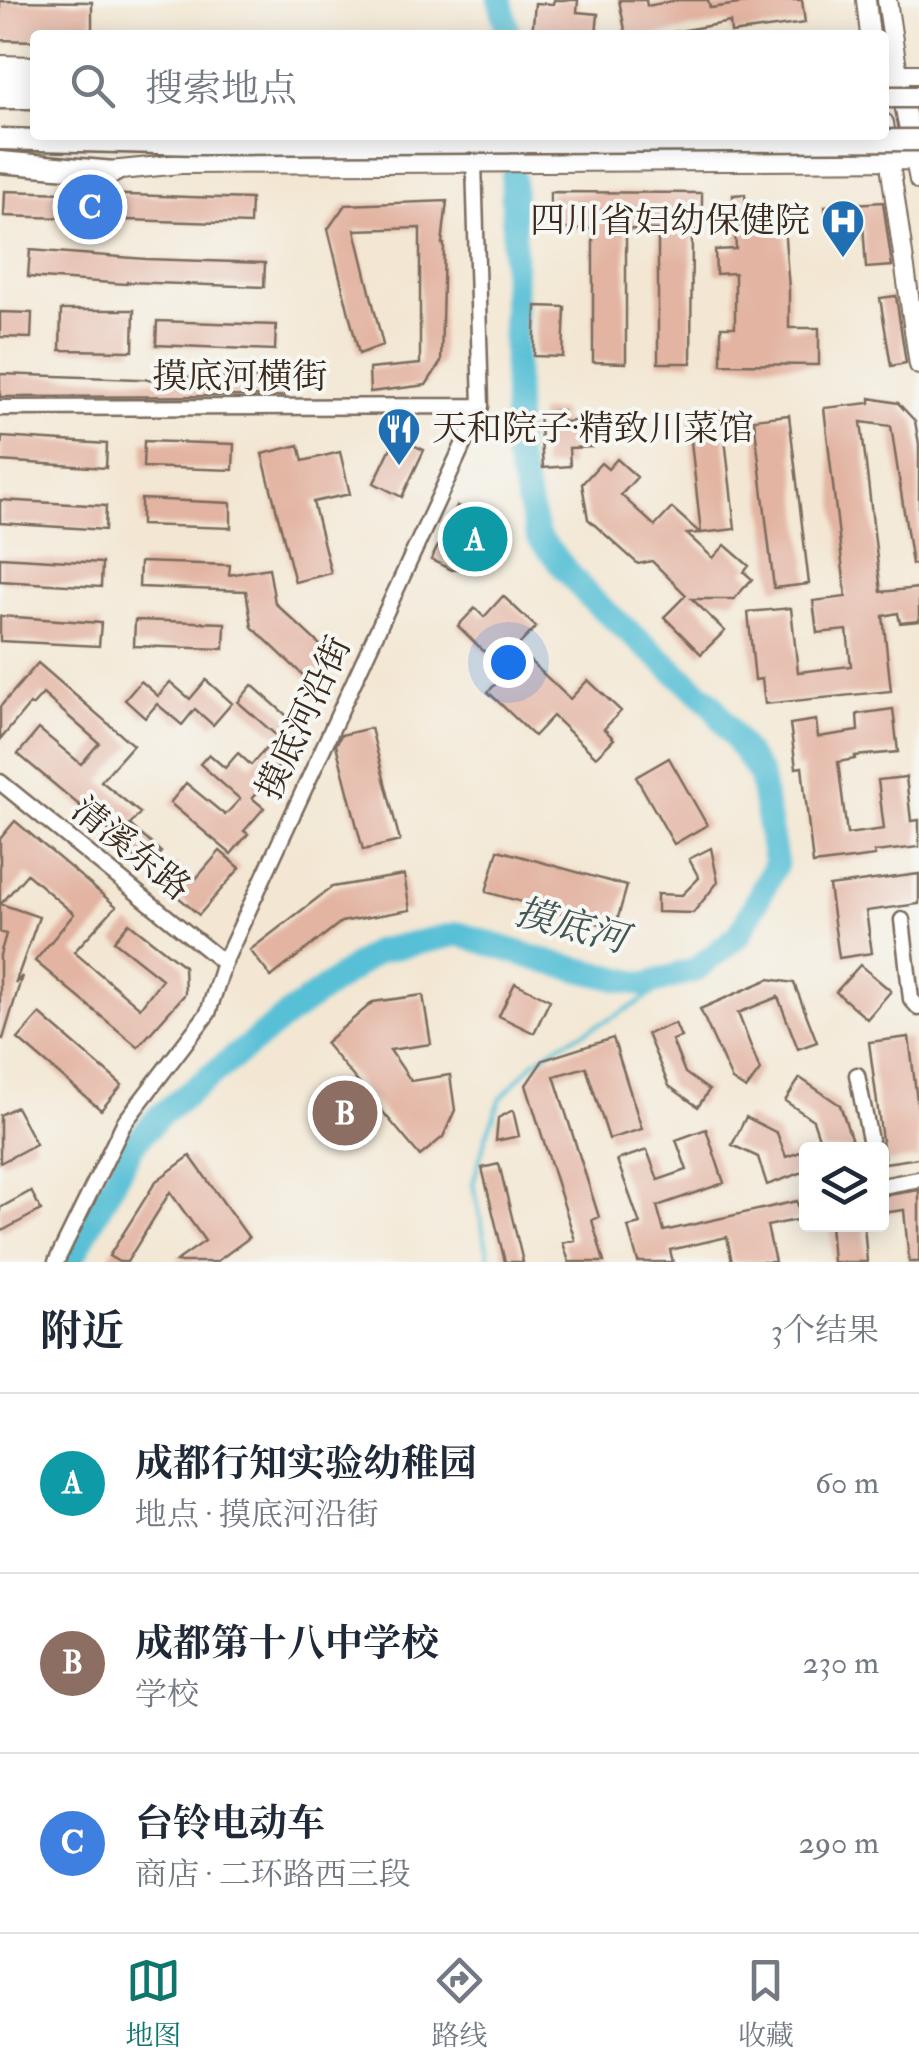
<!DOCTYPE html>
<html lang="zh">
<head>
<meta charset="utf-8">
<style>
  body { margin:0; font-family:"IM FELL Double Pica","Noto Serif SC",serif; background:#f2f2f3; color:#1f2937 }
  .controls { position:absolute; right:30px; bottom:30px; display:grid; overflow:hidden; border-radius:10px; box-shadow:0 5px 25px #0003 }
  .controls button { width:90px; height:90px; display:grid; place-items:center; padding:0; border:0; border-bottom:2px solid #e0e1e3; background:#fff; color:#1f2937; font:50px sans-serif }
  .you { position:absolute; left:508px; top:662px; width:35px; height:35px; margin:-25px; border:8px solid #fff; border-radius:50%; background:#1a73e8; box-shadow:0 0 0 15px #1a73e833 }
  .badge { display:grid; place-items:center; width:65px; height:65px; border-radius:50%; background:#0f766e; color:#fff; font-size:32px; font-weight:700 }
  .pin { position:absolute; translate:-50% -50%; border:5px solid #fff; box-shadow:0 2px 10px #0006 }
  .list { margin:0; padding:0; list-style:none }
  h2 { display:flex; justify-content:space-between; align-items:center; height:130px; margin:0; padding:0 40px; font-size:42px }
  h2 small { font-size:32px; font-weight:400; color:#747a83 }
  .list li { display:grid; grid-template-columns:65px 1fr auto; gap:30px; align-items:center; box-sizing:border-box; height:180px; padding:0 40px; border-top:2px solid #e0e1e3 }
  .list b { display:block; font-size:38px; white-space:nowrap }
  .list p { margin:0; font-size:32px; white-space:nowrap; color:#747a83 }
  .list em { font-size:32px; font-style:normal; color:#747a83 }
  .icon { flex:none; width:55px; height:55px; fill:none; stroke:currentColor; stroke-width:2; stroke-linecap:round; stroke-linejoin:round }
  .map { position:relative; flex:none; width:919px; height:1262px; overflow:hidden }
  .search { position:absolute; background:#fff; box-shadow:0 5px 25px #0003; left:30px; right:30px; top:30px; height:110px; display:flex; align-items:center; gap:25px; box-sizing:border-box; padding:0 35px; border-radius:10px; color:#747a83; font-size:38px }
  .sheet { height:670px; background:#fff }
  nav { display:flex; justify-content:space-around; align-items:center; box-sizing:border-box; height:140px; border-top:2px solid #e0e1e3; background:#fff; font-size:28px; color:#747a83 }
  nav a { display:grid; justify-items:center; gap:5px }
  nav .on { color:#0f766e }
  .map>svg:first-child { display:block }
</style>
</head>
<body>
<div class="map">
<svg width="919" height="1262" viewBox="0 0 919 1262">
  <rect width="100%" height="100%" fill="#f6f6f2"/>
  <filter id="ink" filterUnits="userSpaceOnUse"><feTurbulence type="fractalNoise" baseFrequency=".01" numOctaves="2"/><feDisplacementMap in="SourceGraphic" scale="20" xChannelSelector="R" yChannelSelector="G"/><feConvolveMatrix kernelMatrix="1 2 1 2 8 2 1 2 1" color-interpolation-filters="sRGB"/></filter>
  <filter id="wash" filterUnits="userSpaceOnUse"><feTurbulence type="fractalNoise" baseFrequency=".0048" numOctaves="4" result="noise"/><feDisplacementMap in="SourceGraphic" scale="40" xChannelSelector="R" yChannelSelector="G"/><feGaussianBlur stdDeviation="2.25" result="paint"/><feColorMatrix in="noise" values="0 0 0 0 0 0 0 0 0 0 0 0 0 0 0 0 0 1.4 0 .05"/><feComposite in="paint" operator="in"/></filter>
  <g filter="url(#wash)">
    <rect width="100%" height="100%" fill="#f3e7d3"/>
    <g fill="none" stroke-linecap="round" stroke-linejoin="round">
      <!-- stream -->
      <path stroke="#59c0d6" stroke-width="4" d="M490 1262 473 1184 486 1136 501 1098 535 1061 559 1045 617 1015 695 970"/>
      <!-- river -->
      <path stroke="#59c0d6" stroke-width="25" d="M500 0 509 35
        M70 1262 132 1146 158 1117 289 1014 377 951 459 934 548 962 645 985 695 970 739 935 776 864 760 775 711 703 590 598 538 537 516 456 513 178"/>
    </g>
    <g id="blocks">
      <!-- building -->
      <path fill="#e3b4a2" d="M554 0H578L577 12 598 14 596 35H532L535 3 553 4Z
        M619 0H646L647 6 678 0H708L710 8 767 0H802L805 23 731 33 730 22 657 35H626Z
        M0 1 92 2V35H35V41L0 40Z
        M5 191 251 199 250 224 4 216Z
        M550 192 702 193V230H692L691 363H658V230L626 229V363L593 362V229H550Z
        M745 194 746 214 783 213 789 289V328H819V365L721 364V327H735V273L716 274 715 250 736 249 733 195Z
        M447 201 442 244H444L441 362 426 385 370 392 369 369 420 364V228L355 230 383 345 359 354 328 229 345 205Z
        M883 202 892 266 866 268 863 224 826 226 825 206Z
        M30 250 146 259 265 263 264 287 127 282 126 284 28 277Z
        M896 296 906 363 891 366 880 298Z
        M536 306 565 307 563 357 534 356Z
        M61 310H134L133 351 60 350Z
        M0 312 32 313 31 338 0 337Z
        M157 321 276 325 275 350 156 345Z
        M0 374 165 380 166 376 285 380 284 396 0 397Z
        M870 398 898 403 915 421 919 444V564H912L891 426 861 422 881 592 919 588V621L900 623 898 613 883 616 891 691 765 704 762 679 755 680 748 612 791 608 798 672 851 666 847 630 817 633 813 601 846 597 824 408 870 403Z
        M562 410 563 422 591 420 592 447 569 448 570 466 543 468 539 412Z
        M722 411 735 529 701 533 688 414Z
        M789 415 809 584 774 588 754 419Z
        M2 437 107 444 106 468 0 461Z
        M396 437 424 450 402 497 374 483Z
        M144 441 234 444 233 470 143 467Z
        M299 445 303 461 340 452 350 494 313 502 331 573 295 582 262 454Z
        M617 459 637 477 621 495 655 526 672 508 700 533 687 534 713 558 725 545 749 566 744 572 752 579 734 599H692L725 631 701 654 664 617 686 595 652 561 638 564 588 519 582 484 601 463 608 469Z
        M141 499 231 503V528L141 525Z
        M0 500 106 506 105 530 0 523Z
        M457 506 480 517 485 545 473 566 452 570 431 560 438 546 457 555 468 533 448 523Z
        M0 557 102 563 101 587 0 581Z
        M140 562 230 565 229 575 269 568 275 603 333 657 309 681 252 627 246 591 139 587Z
        M503 596 536 627 516 648 570 699 588 680 621 711 604 729 614 739 596 757 553 716 534 736 488 692 506 673 458 626 475 608 484 617Z
        M0 616 101 623 99 646 0 641Z
        M135 620 225 623 224 649 134 646Z
        M38 663 133 745 101 781 140 813 130 825 161 852 146 869 129 854 133 850 18 754 39 729 81 764 99 743 43 694 32 706 30 704 0 740V707Z
        M206 680 232 703 213 725 195 709 182 725 157 704 145 718 125 700 141 681 158 696 170 682 190 699Z
        M252 685 294 722 285 732 298 743 252 798 264 808 244 831 248 834 231 854 170 803 186 783 225 815 240 799 200 764 209 754 225 768 238 753 251 765 277 736 238 702Z
        M893 709 898 752 855 756V759L838 762 847 834 884 829 878 780 906 777 911 821 919 820V847L874 852 875 856 813 864 802 767 796 768 790 724 816 720 818 737 858 731 857 714Z
        M371 728 400 841 363 850 336 745 341 735Z
        M669 758 707 825 674 844 636 777Z
        M15 821 116 906 74 952 140 1008 162 979 114 941 129 923 184 966 185 994 138 1047 35 961 74 914 27 874 1 904 39 917 15 984 22 976 3 1039 0 1038V955L6 934 0 932V839Z
        M711 848 718 882 693 913 657 912V894L682 895 699 878 689 859Z
        M498 850 627 886 615 928 486 892Z
        M220 851 240 868 199 915 161 882 175 864 194 881Z
        M919 874V904L866 911 872 953 839 958 829 886Z
        M404 875 410 910 341 922 271 977 250 950 332 887Z
        M860 965 891 991 867 1019 836 992Z
        M769 979 794 983 817 1042 798 1049 778 997 738 1013 760 1070 746 1089 732 1080 700 1009Z
        M515 983 550 1000 534 1033 499 1016Z
        M423 995 431 1044 390 1050 411 1081 450 1075 455 1110 443 1137 420 1156 325 1043 373 1002Z
        M40 1014 122 1085 101 1110 18 1039Z
        M675 1023 681 1037 672 1040 685 1073 709 1090 698 1107 669 1086 647 1034Z
        M909 1037 919 1116V1158L885 1163 869 1042Z
        M613 1038 642 1129 609 1139 586 1067 554 1076 599 1217 592 1220 604 1262H569L563 1243 575 1240 526 1085 543 1060Z
        M800 1078 840 1105 855 1150H823L813 1120 785 1101Z
        M16 1107 36 1144 0 1163V1115Z
        M513 1110 519 1136 496 1141 498 1118Z
        M746 1117 777 1133 786 1157 806 1150V1171L767 1185 758 1157 732 1145Z
        M706 1129 724 1183 657 1206 664 1231 797 1201 801 1219 767 1226 775 1262H732L727 1237 670 1250 673 1262H638L628 1227 640 1224 617 1160 647 1150 658 1180 687 1170 676 1140Z
        M190 1156 249 1238 216 1262H175L205 1241 170 1192 127 1262H119L109 1256 156 1181Z
        M499 1164 523 1262H505L482 1168Z
        M919 1190V1262H909L904 1210 882 1213V1196Z
        M31 1191 41 1210 0 1232V1208Z
        M830 1224H864L867 1262H833Z"/>
    </g>
  </g>
  <g filter="url(#ink)">
    <use href="#blocks" fill-opacity="0" stroke="#7b6c5d" stroke-width="2.5"/>
    <g fill="none" stroke-linecap="round" stroke-linejoin="round">
      <!-- minor casing -->
      <g stroke="#7b6c5d" stroke-width="19">
        <path id="minor" d="M0 408 481 406
          M0 782 224 963
          M902 920 911 999 919 1008
          M857 1075 872 1150
          M882 1186 919 1179
          M56 1262 124 1123 208 1013 224 963 481 406 474 161"/>
      </g>
      <!-- major casing -->
      <g stroke="#7b6c5d" stroke-width="22">
        <path id="major" d="M866 0 870 35
          M887 0 898 74 919 180
          M0 65 35 66
          M884 74H919
          M884 123 919 365
          M100 172 180 164 919 160"/>
      </g>
      <!-- highway casing -->
      <g stroke="#7b6c5d" stroke-width="25">
        <path id="highway" d="M0 82 35 80
          M0 98H35
          M0 162 114 172"/>
      </g>
      <!-- minor -->
      <use href="#minor" stroke="#fff" stroke-width="14"/>
      <!-- major -->
      <use href="#major" stroke="#fff" stroke-width="18"/>
      <!-- highway -->
      <use href="#highway" stroke="#fff" stroke-width="20"/>
      <!-- highway-bridge casing -->
      <g stroke="#7b6c5d" stroke-width="25" stroke-linecap="butt">
        <path id="highway-bridge" d="M884 97H919
          M0 139 200 144 919 140"/>
      </g>
      <!-- highway-bridge -->
      <use href="#highway-bridge" stroke="#fff" stroke-width="20"/>
    </g>
  </g>
  <!-- icons -->
  <defs>
    <g id="hospital-pin" transform="scale(2.25)"><path d="M0 17L-7.5 6A9.5 9.5 0 1 1 7.5 6Z" fill="#1f6fb2" stroke="#f6f6f2"/><path d="M-5-5h3v3.5h4V-5h3V5h-3V1.5h-4V5h-3Z" fill="#fff"/></g>
    <g id="restaurant-pin" transform="scale(2.25)"><path d="M0 17L-7.5 6A9.5 9.5 0 1 1 7.5 6Z" fill="#1f6fb2" stroke="#f6f6f2"/><path d="M-5-6h1v4h1v-4h1v4h1v-4h1v5L-1.5 .5V6h-2V.5L-5-1ZM5-6V6H3V1.5H1.5Q1.5-4 5-6Z" fill="#fff"/></g>
  </defs>
  <g fill-rule="evenodd">
    <use href="#hospital-pin" x="843" y="221"/>
    <use href="#restaurant-pin" x="399" y="429"/>
  </g>
  <g text-anchor="middle" dominant-baseline="central" stroke-width="8" stroke-linejoin="round" paint-order="stroke">
    <!-- poi labels -->
    <g font-size="35" fill="#3b2a1e" stroke="#f6f6f2" text-anchor="end">
      <text x="810" y="221">四川省妇幼保健院</text>
      <text x="432" y="429" text-anchor="start">天和院子·精致川菜馆</text>
    </g>
    <!-- street labels -->
    <g font-size="35" fill="#3b2a1e" stroke="#f6f6f2">
      <text x="240" y="377">摸底河横街</text>
      <text transform="translate(304 718) rotate(-65)">摸底河沿街</text>
      <text transform="translate(131 849) rotate(39)">清溪东路</text>
    </g>
    <!-- water labels -->
    <g font-size="38" font-style="italic" fill="#445755" stroke="#f6f6f2">
      <text transform="translate(571 926) rotate(15)">摸底河</text>
    </g>
  </g>
</svg>
<div class="controls">
<button><svg class="icon" aria-label="layers" viewBox="0 0 24 24"><path d="M12 4l9 5-9 5-9-5zM3 14l9 5 9-5"/></svg></button>
</div>
<div class="you"></div>
<div class="pin badge" style="left:475px;top:539px;background:#0f9aa8">A</div>
<div class="pin badge" style="left:345px;top:1113px;background:#8d6e63">B</div>
<div class="pin badge" style="left:90px;top:207px;background:#3f7fe0">C</div>
<div class="search"><svg class="icon" aria-label="search" viewBox="0 0 24 24"><circle cx="10" cy="10" r="6"/><path d="M15 15l6 6"/></svg>搜索地点</div>
</div>
<section class="sheet">
<h2>附近<small>3个结果</small></h2>
<ul class="list">
<li><span class="badge" style="background:#0f9aa8">A</span><div><b>成都行知实验幼稚园</b><p>地点 · 摸底河沿街</p></div><em>60 m</em></li>
<li><span class="badge" style="background:#8d6e63">B</span><div><b>成都第十八中学校</b><p>学校</p></div><em>230 m</em></li>
<li><span class="badge" style="background:#3f7fe0">C</span><div><b>台铃电动车</b><p>商店 · 二环路西三段</p></div><em>290 m</em></li>
</ul>
</section>
<nav>
<a class="on"><svg class="icon" aria-label="map" viewBox="0 0 24 24"><path d="M3 6l6-2 6 2 6-2v14l-6 2-6-2-6 2zM9 4v14M15 6v14"/></svg>地图</a>
<a><svg class="icon" aria-label="directions" viewBox="0 0 24 24"><path d="M12 3l9 9-9 9-9-9zM9 14v-3h6M13 9l2 2-2 2"/></svg>路线</a>
<a><svg class="icon" aria-label="saved" viewBox="0 0 24 24"><path d="M7 4h10v16l-5-4-5 4z"/></svg>收藏</a>
</nav>
</body>
</html>
